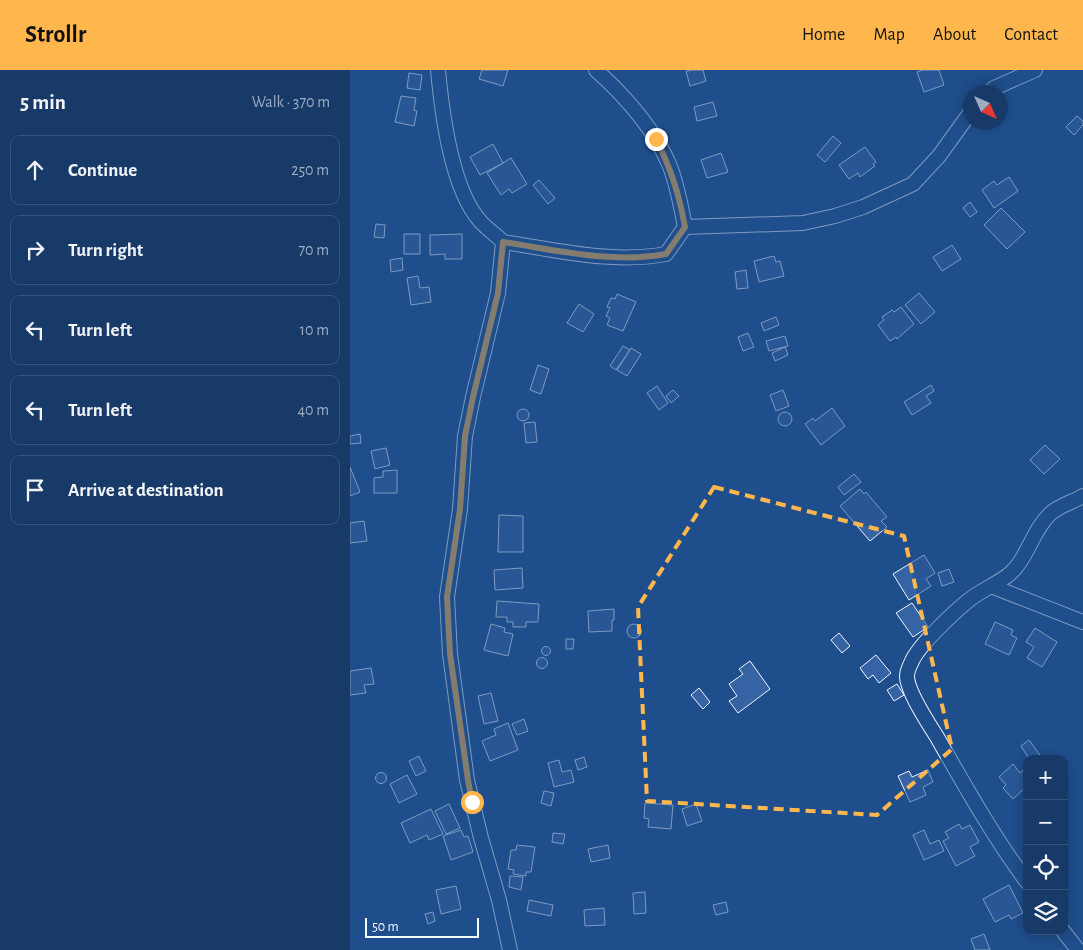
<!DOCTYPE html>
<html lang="en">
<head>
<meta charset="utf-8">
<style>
  body { margin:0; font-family:"Alegreya Sans",sans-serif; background:#20416f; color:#f1f3f6 }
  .controls { position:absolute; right:15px; bottom:15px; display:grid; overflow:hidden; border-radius:10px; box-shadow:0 2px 12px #0003 }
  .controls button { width:45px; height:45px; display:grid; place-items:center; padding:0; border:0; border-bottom:1px solid #36547d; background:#173a69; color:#f1f3f6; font:25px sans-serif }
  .compass { position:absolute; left:613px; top:15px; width:45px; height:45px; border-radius:50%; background:#173a69; box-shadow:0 2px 12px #0003; rotate:135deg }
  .scale { position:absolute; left:15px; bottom:12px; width:114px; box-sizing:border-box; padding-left:5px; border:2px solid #f2f6ff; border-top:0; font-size:14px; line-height:18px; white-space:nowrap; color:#f2f6ff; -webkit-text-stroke:4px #1f4e8c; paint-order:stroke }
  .stop { position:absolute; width:15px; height:15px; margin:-11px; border:4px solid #ffb74d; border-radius:50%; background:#fff }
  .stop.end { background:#ffb74d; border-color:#fff; box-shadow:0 1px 5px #0008 }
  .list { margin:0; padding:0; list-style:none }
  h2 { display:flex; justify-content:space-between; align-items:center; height:65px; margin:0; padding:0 20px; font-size:21px }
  h2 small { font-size:16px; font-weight:400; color:#9eadc0 }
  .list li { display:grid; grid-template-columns:32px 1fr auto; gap:15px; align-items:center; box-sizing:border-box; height:70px; margin:0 10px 10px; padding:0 10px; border:1px solid #36547d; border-radius:10px }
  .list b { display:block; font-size:19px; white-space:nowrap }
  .list em { font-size:16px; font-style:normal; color:#9eadc0 }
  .icon { flex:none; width:28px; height:28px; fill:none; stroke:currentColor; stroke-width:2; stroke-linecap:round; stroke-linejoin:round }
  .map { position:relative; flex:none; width:733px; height:880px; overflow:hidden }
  header { display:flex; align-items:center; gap:30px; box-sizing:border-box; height:70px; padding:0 25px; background:#ffb74d; color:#111 }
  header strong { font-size:24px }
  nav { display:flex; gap:28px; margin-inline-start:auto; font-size:18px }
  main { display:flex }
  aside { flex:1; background:#173a69 }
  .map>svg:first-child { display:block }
</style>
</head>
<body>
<header>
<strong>Strollr</strong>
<nav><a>Home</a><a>Map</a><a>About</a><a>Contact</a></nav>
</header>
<main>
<aside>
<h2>5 min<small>Walk · 370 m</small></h2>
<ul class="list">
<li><svg class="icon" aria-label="ahead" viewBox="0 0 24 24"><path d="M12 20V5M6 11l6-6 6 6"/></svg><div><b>Continue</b></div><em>250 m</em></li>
<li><svg class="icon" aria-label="right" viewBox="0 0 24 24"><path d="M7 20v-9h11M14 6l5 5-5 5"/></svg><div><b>Turn right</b></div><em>70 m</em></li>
<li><svg class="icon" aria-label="left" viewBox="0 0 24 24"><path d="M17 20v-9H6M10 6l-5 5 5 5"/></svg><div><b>Turn left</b></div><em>10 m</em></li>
<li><svg class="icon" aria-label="left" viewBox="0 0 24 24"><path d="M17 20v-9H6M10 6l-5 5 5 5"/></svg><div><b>Turn left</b></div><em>40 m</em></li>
<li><svg class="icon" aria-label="arrive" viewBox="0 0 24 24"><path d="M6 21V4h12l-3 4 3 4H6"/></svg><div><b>Arrive at destination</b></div></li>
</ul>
</aside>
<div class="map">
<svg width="733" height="880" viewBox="0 0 733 880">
  <rect width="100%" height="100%" fill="#1f4e8c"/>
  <!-- building -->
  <path fill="#3563a3" stroke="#f2f6ff" d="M132 0H158L153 16 129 9Z
    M342 0H353L356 11 340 16 336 1Z
    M572 0H589L594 15 574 22 567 2Z
    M59 3 72 5 70 20 57 18Z
    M51 26 66 28 64 40 67 41 64 56 45 52Z
    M363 32 367 46 347 51 344 37Z
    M727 46 733 51V55L724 65 716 57Z
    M483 66 491 73 475 92 467 85Z
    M143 74 153 93 130 105 120 87Z
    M515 77 526 92 523 94 525 96 510 107 508 103 499 109 489 95Z
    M371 83 378 102 357 108 351 90Z
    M161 88 177 114 162 123 159 119 151 125 137 103Z
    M659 107 668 121 644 138 632 120 644 111 647 115Z
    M189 110 205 128 198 134 183 115Z
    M620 132 627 142 620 147 613 138Z
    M651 138 675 162 657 179 634 155Z
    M26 154 35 155 34 168 24 167Z
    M54 164H70V184H54Z
    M112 164V189H95V184L80 185V165Z
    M602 175 611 189 592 201 583 187Z
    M424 186 426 192 430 191 434 206 409 212 404 191Z
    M52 188 53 200 41 202 40 190Z
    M396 200 398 218 387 219 385 202Z
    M68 206 70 218 79 217 81 232 61 235 57 208Z
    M569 223 585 242 571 254 555 235Z
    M267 224 286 232 273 261 257 255 260 248 256 246 260 238 257 237 261 228 265 229Z
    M229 234 244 244 233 262 217 253Z
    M551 237 564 254 547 269 546 267 540 271 528 255 534 250 532 247 542 240 544 242Z
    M426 247 429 255 414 261 411 253Z
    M398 263 404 277 393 281 388 267Z
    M435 266 438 276 419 281 416 271Z
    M273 276 280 280 266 300 260 296Z
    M435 277 438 285 425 291 422 283Z
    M281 278 291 284 277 306 267 300Z
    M188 295 199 299 191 324 180 320Z
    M581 315 584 321 576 326 581 333 562 345 554 332Z
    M307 316 318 333 309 340 297 323Z
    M323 320 329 326 321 333 316 326Z
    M433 320 439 336 426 341 420 325Z
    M482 338 495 356 471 375 455 354 463 348 465 351Z
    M167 345a6 6 0 1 1 12 0a6 6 0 1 1-12 0Z
    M428 349a7 7 0 1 1 14 0a7 7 0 1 1-14 0Z
    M185 352 187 372 176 373 174 353Z
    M10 364 11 373 0 374V366Z
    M695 375 710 389 694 404 680 390Z
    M36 378 40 395 25 399 21 381Z
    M0 397 10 422 0 426Z
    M47 400V423H24V408L33 407V401Z
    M504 404 511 412 494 425 488 417Z
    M510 419 514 424 516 422 537 447 531 451 537 457 520 471 490 436Z
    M149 445 173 446V482H148Z
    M14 451 17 471 0 473V453Z
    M574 485 585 503 576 509 581 516 559 530 543 504Z
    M172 498 173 518 145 520 144 500Z
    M599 499 604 512 592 516 588 503Z
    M147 531 189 534 188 552H176V557H163V552H157V547H146Z
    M562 533 578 557 563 567 546 543Z
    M264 539V550H262V561L239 562 238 541Z
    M645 552 663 560 661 565 667 568 659 585 635 574Z
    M277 561a7 7 0 1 1 14 0a7 7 0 1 1-14 0Z
    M141 554 155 558 154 562 163 564 158 586 134 580Z
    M685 558 707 572 692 597 677 588 684 577 676 572Z
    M489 563 500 576 492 583 481 570Z
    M216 569H224L223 579H216Z
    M191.5 581a4.5 4.5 0 1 1 9 0a4.5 4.5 0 1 1-9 0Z
    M526 585 541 603 529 613 523 605 518 609 510 598Z
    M186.5 593a5.5 5.5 0 1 1 11 0a5.5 5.5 0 1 1-11 0Z
    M400 591 420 619 388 643 379 631 387 626 379 614 393 604 389 599Z
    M21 598 24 614 14 615 16 623 0 625V601Z
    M547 614 554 625 544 631 537 620Z
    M349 618 360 632 353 639 341 625Z
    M141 623 148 651 134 654 128 626Z
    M174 649 178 661 167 665 162 654Z
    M158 653 168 680 140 691 132 671 146 665 144 659Z
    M679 670 692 688 691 689H679L671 676Z
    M69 686 76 701 66 706 59 691Z
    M234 687 237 697 228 700 225 690Z
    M209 690 212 702 221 700 224 712 204 717 198 693Z
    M663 694 670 703 673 700 677 705V716L663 729 653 718 656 715 649 707Z
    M578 700 583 712 573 717 576 725 560 732 548 706 559 701 562 707Z
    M25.5 708a5.5 5.5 0 1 1 11 0a5.5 5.5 0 1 1-11 0Z
    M57 705 67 724 49 733 40 714Z
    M194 721 204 723 201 736 191 733Z
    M295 733 323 735 321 759 298 757 299 749 294 748Z
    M99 734 110 758 96 764 85 741Z
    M346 734 352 751 337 756 332 739Z
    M81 739 93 764 79 770 77 765 60 773 51 753Z
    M609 754 612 759 620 755 629 772 620 777 625 786 606 796 593 771 599 768 595 762Z
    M111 760 114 767 118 766 123 782 101 790 93 766Z
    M574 760 580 774 589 770 594 781 574 790 563 765Z
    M203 763 215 764 213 774 202 772Z
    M167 775 185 777 181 802H176V806L163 804 164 800 158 799 161 780H166Z
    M258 775 260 788 241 792 238 779Z
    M160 806 173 807 171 820 159 817Z
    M659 815 673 843 661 849 659 845 645 852 633 829Z
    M106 816 111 839 91 844 86 820Z
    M295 822 296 843 284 844 283 823Z
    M179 830 203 835 201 846 177 841Z
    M376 832 378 842 366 845 363 835Z
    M254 838 255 855 235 856 234 840Z
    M83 842 85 851 78 854 75 844Z
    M634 864 640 880H625L621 869Z"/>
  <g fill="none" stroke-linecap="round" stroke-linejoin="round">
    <!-- minor casing -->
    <g stroke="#f2f6ff" stroke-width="16">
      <path id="minor" d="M88 0C92 43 101 118 130 151 137 159 146 165 153 172L148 223 123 327 115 366 110 439 97 527 100 584 117 710 131 768 149 830 160 880
        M640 22 644 18 685 0
        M335 157 453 153 485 146 513 137 563 114 589 86 620 43
        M153 172C206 180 262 194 316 184L335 157C331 136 327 113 319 94 303 57 275 26 246 0
        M641 516 733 552
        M677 812C643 766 615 716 587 667 578 653 557 621 557 606 557 602 560 595 562 591 569 575 604 542 619 530 630 521 645 515 657 506 678 490 681 462 700 444 708 436 723 432 733 426
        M713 861 728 880"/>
    </g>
    <!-- minor -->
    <use href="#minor" stroke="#1f4e8c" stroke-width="14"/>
  </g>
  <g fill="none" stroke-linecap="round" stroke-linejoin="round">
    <!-- route -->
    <path stroke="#ffb74d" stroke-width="6" d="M122 732 118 710 100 584 97 527 110 439 115 366 123 327 148 223 153 172C206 180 262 194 316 184L335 157C329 124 321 99 306 69"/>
  </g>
  <!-- marked area -->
  <path d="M0 0H733V880H0ZM364 417 554 466 602 679 527 745 297 731 288 537Z" fill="#1f4e8c" fill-opacity=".55" fill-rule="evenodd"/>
  <path fill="none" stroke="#ffb74d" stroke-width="4" stroke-dasharray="10 6" stroke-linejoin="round" d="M364 417 554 466 602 679 527 745 297 731 288 537Z"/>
</svg>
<div class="controls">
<button>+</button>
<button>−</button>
<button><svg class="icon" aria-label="locate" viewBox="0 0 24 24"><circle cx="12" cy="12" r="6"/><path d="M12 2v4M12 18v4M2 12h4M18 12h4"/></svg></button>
<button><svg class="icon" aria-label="layers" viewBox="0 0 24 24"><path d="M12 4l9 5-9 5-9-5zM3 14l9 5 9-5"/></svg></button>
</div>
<svg class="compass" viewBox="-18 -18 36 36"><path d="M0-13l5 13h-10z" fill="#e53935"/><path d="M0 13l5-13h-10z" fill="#9eadc0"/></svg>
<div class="scale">50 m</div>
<div class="stop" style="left:122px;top:732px"></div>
<div class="stop end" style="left:306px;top:69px"></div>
</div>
</main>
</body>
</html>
